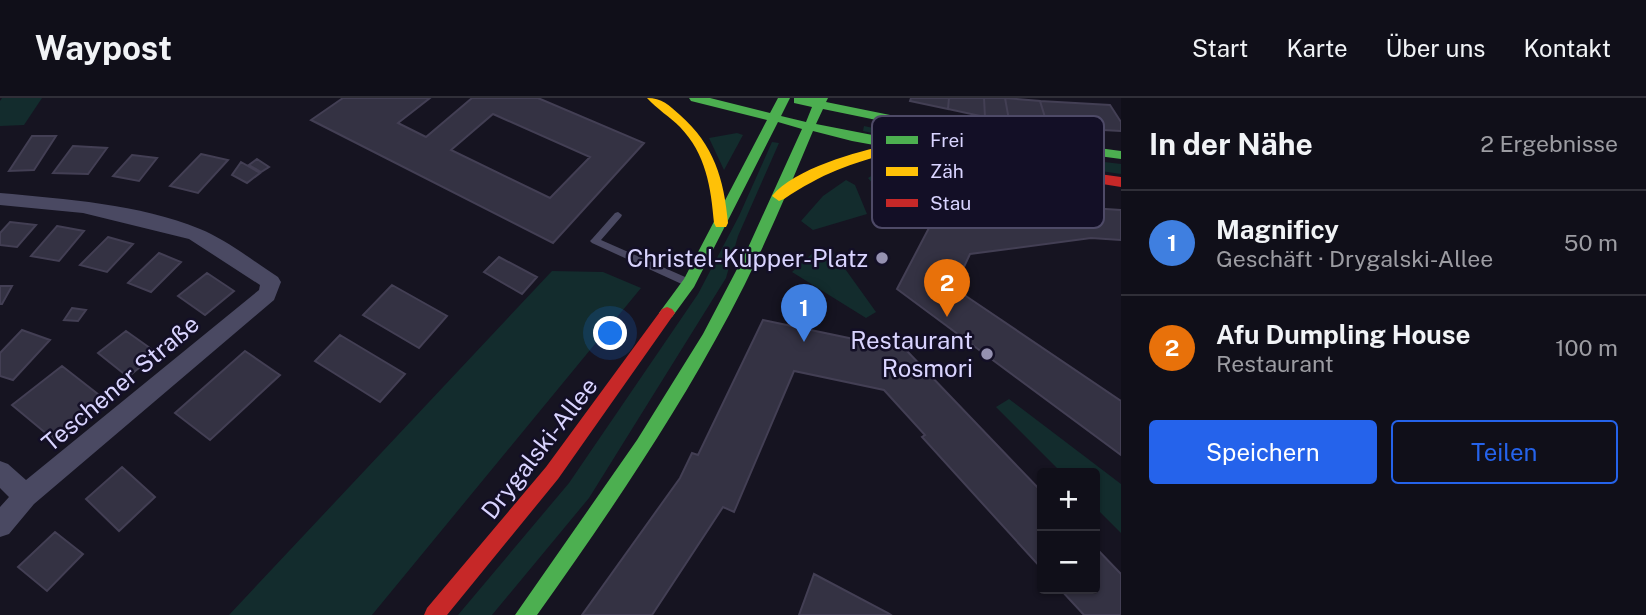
<!DOCTYPE html>
<html lang="de">
<head>
<meta charset="utf-8">
<style>
  body { margin:0; font-family:"Public Sans",sans-serif; background:#191822; color:#f1f3f6 }
  .controls { position:absolute; right:21px; bottom:21px; display:grid; overflow:hidden; border-radius:7px; box-shadow:0 2px 5px #0004 }
  .controls button { width:63px; height:63px; display:grid; place-items:center; padding:0; border:0; border-bottom:2px solid #302f38; background:#100f19; color:#f1f3f6; font:35px sans-serif }
  .you { position:absolute; left:611px; top:236px; width:24px; height:24px; margin:-18px; border:5px solid #fff; border-radius:50%; background:#1a73e8; box-shadow:0 0 0 10px #1a73e833 }
  .badge { display:grid; place-items:center; width:46px; height:46px; border-radius:50%; background:#2563eb; color:#fff; font-size:23px; font-weight:700 }
  .pin { position:absolute; translate:-50% -58px; filter:drop-shadow(0 2px 4px #0008) }
  .pin::after { content:''; position:absolute; top:37px; width:24px; height:21px; background:inherit; clip-path:polygon(0 0,100% 0,50% 100%) }
  .list { margin:0; padding:0; list-style:none }
  h2 { display:flex; justify-content:space-between; align-items:center; height:91px; margin:0; padding:0 28px; font-size:30px }
  h2 small { font-size:23px; font-weight:400; color:#9c9ca2 }
  .list li { display:grid; grid-template-columns:46px 1fr auto; gap:21px; align-items:center; box-sizing:border-box; height:105px; padding:0 28px; border-top:2px solid #302f38 }
  .list b { display:block; font-size:26px; white-space:nowrap }
  .list p { margin:0; font-size:23px; white-space:nowrap; color:#9c9ca2 }
  .list em { font-size:23px; font-style:normal; color:#9c9ca2 }
  .actions { display:flex; gap:14px; padding:21px 28px }
  .actions a { flex:1; padding:16px 0; border:2px solid #2563eb; border-radius:7px; text-align:center; font-size:24px; color:#2563eb }
  .actions .main { background:#2563eb; color:#fff }
  .map { position:relative; flex:none; width:1121px; height:517px; overflow:hidden }
  header { display:flex; align-items:center; gap:42px; box-sizing:border-box; height:98px; padding:0 35px; background:#100f19; border-bottom:2px solid #302f38 }
  header strong { font-size:33px }
  nav { display:flex; gap:38px; margin-inline-start:auto; font-size:24px }
  main { display:flex }
  aside { flex:1; background:#100f19 }
  .map>svg:first-child { display:block }
</style>
</head>
<body>
<header>
<strong>Waypost</strong>
<nav><a>Start</a><a>Karte</a><a>Über uns</a><a>Kontakt</a></nav>
</header>
<main>
<div class="map">
<svg width="1121" height="517" viewBox="0 0 1121 517">
  <rect width="100%" height="100%" fill="#161421"/>
  <!-- green -->
  <path fill="#132c2d" d="M2 0H42L24 27 0 28V3Z
    M864 28 933 43 1121 66V76L932 48 863 33Z
    M737 35 743 37 724 72 709 40Z
    M772 44 779 45 738 138 726 180 589 400 492 517H458L569 385 698 196 739 118Z
    M876 75 969 94 970 99 886 101 868 80Z
    M846 82 855 87 867 116 813 132 801 123 823 98Z
    M815 153 833 154 876 214 866 220 792 174Z
    M552 173 603 174 641 190 372 517H229Z
    M1009 301 1121 386V435L1095 409V375H1062L996 309Z"/>
  <!-- building -->
  <path fill="#343243" stroke="#433f54" stroke-width="2" fill-rule="evenodd" d="M343 0H430L398 25 426 39 472 0H538L644 45 553 145 311 22ZM493 16 590 59 550 100 451 52Z
    M911 0H949L948 11 910 3Z
    M949 0H984L985 19 948 11Z
    M984 0H1005L1009 22 985 19Z
    M1005 0 1040 3 1048 29 1009 22Z
    M1040 3 1110 7 1121 24V33L1048 29Z
    M32 38H56L34 72 9 73Z
    M73 48 107 50 88 76 53 75Z
    M201 56 228 62 198 95 170 88Z
    M132 57 157 60 139 83 113 78Z
    M257 61 269 69 261 74 249 67Z
    M241 64 260 75 247 85 232 77Z
    M1075 109 1121 112V142L1091 140 970 156 954 190 1121 303V357L897 191 930 128Z
    M10 124 36 127 17 149 0 147V135Z
    M57 128 84 133 59 163 31 158Z
    M108 139 133 146 107 174 80 167Z
    M159 155 181 164 151 194 128 185Z
    M499 159 537 179 522 196 484 174Z
    M207 175 234 193 205 217 178 198Z
    M392 187 447 218 419 250 363 217Z
    M0 188H12L2 206H0Z
    M72 210 86 212 78 223 64 222Z
    M763 222 906 252 1042 394V471L922 339 925 337 884 292 794 273 734 414 723 409 652 517H582L680 380 692 355 698 357Z
    M22 232 50 242 13 282 0 278V255Z
    M126 233 157 255 128 279 98 255Z
    M340 237 405 276 380 304 315 263Z
    M245 253 280 277 210 342 175 315Z
    M62 268 103 300 54 342 12 307Z
    M122 369 155 399 119 433 86 401Z
    M55 434 83 456 47 493 18 469Z
    M1095 449 1121 476V517H1084L1060 491H1095Z
    M814 476 888 515 891 517H799Z"/>
  <g fill="none" stroke-linecap="round" stroke-linejoin="round">
    <!-- lane -->
    <path fill="#4a4962" fill-rule="evenodd" d="M618 114 622 117 621 119 601 142 692 182 694 185 692 188H686L592 145 590 143 592 141 615 115Z"/>
    <!-- street -->
    <path fill="#4a4962" fill-rule="evenodd" d="M0 95C65 101 140 106 200 131 227 142 253 163 278 179L281 184 274 202 34 406 9 436 0 439V409L9 399 0 390V363L8 366 26 382 259 192 260 187 189 141 83 115 0 107Z"/>
    <!-- fast -->
    <path fill="#4caf50" fill-rule="evenodd" d="M689 0H710L770 15 778 0H790L781 18 806 24 812 9 794 5V0H828L826 4 964 32 1121 53V61L964 40 823 11 816 26 1006 63 1012 67 1006 71 852 43 813 33C787 95 761 157 729 217 673 322 606 420 537 517H515L637 342 703 236 747 152 802 31 778 24 694 189 672 219 667 221 659 215 684 181 767 22 691 3Z"/>
    <!-- slow -->
    <path fill="#ffc107" fill-rule="evenodd" d="M647 0C662 0 669 7 680 17 714 47 724 81 728 125L726 129H716L714 125C711 89 706 56 680 29 670 19 657 11 647 0Z
      M890 47 894 48V54C849 66 823 75 784 101L779 103 772 98C794 71 857 53 890 47Z"/>
    <!-- jam -->
    <path fill="#c62828" fill-rule="evenodd" d="M1006 63 1121 79V89L1002 70 1000 67Z
      M667 209 672 211 675 215 672 219 558 381 447 517H424L427 510 546 369 662 211Z"/>
  </g>
  <!-- markers -->
  <g fill="#9591b1" stroke="#130f26" stroke-width="2.5">
    <circle cx="882" cy="160" r="7"/>
    <circle cx="987" cy="256" r="7"/>
  </g>
  <g text-anchor="middle" dominant-baseline="central" stroke-width="5" stroke-linejoin="round" paint-order="stroke">
    <!-- poi labels -->
    <g font-size="24" fill="#d9d4ff" stroke="#130f26" text-anchor="end">
      <text x="868" y="160">Christel-Küpper-Platz</text>
      <text x="973" y="242">Restaurant<tspan x="973" dy="28">Rosmori</tspan></text>
    </g>
    <!-- street labels -->
    <g font-size="24" fill="#d9d4ff" stroke="#130f26">
      <text transform="translate(120 285) rotate(-40)">Teschener Straße</text>
      <text transform="translate(539 350) rotate(-52)">Drygalski-Allee</text>
    </g>
  </g>
  <!-- legend -->
  <rect x="872" y="18" width="232" height="112" rx="10" fill="#130f26" stroke="#4e4a67" stroke-width="2"/>
  <rect x="886" y="38" width="32" height="8" fill="#4caf50"/>
  <rect x="886" y="69" width="32" height="9" fill="#ffc107"/>
  <rect x="886" y="101" width="32" height="8" fill="#c62828"/>
  <g font-size="19" fill="#d9d4ff">
    <text x="930" y="49">Frei</text>
    <text x="930" y="80">Zäh</text>
    <text x="930" y="112">Stau</text>
  </g>
</svg>
<div class="controls">
<button>+</button>
<button>−</button>
</div>
<div class="you"></div>
<div class="pin badge" style="left:804px;top:244px;background:#3f7fe0">1</div>
<div class="pin badge" style="left:947px;top:219px;background:#e8710a">2</div>
</div>
<aside>
<h2>In der Nähe<small>2 Ergebnisse</small></h2>
<ul class="list">
<li><span class="badge" style="background:#3f7fe0">1</span><div><b>Magnificy</b><p>Geschäft · Drygalski-Allee</p></div><em>50 m</em></li>
<li><span class="badge" style="background:#e8710a">2</span><div><b>Afu Dumpling House</b><p>Restaurant</p></div><em>100 m</em></li>
</ul>
<div class="actions"><a class="main">Speichern</a><a>Teilen</a></div>
</aside>
</main>
</body>
</html>
